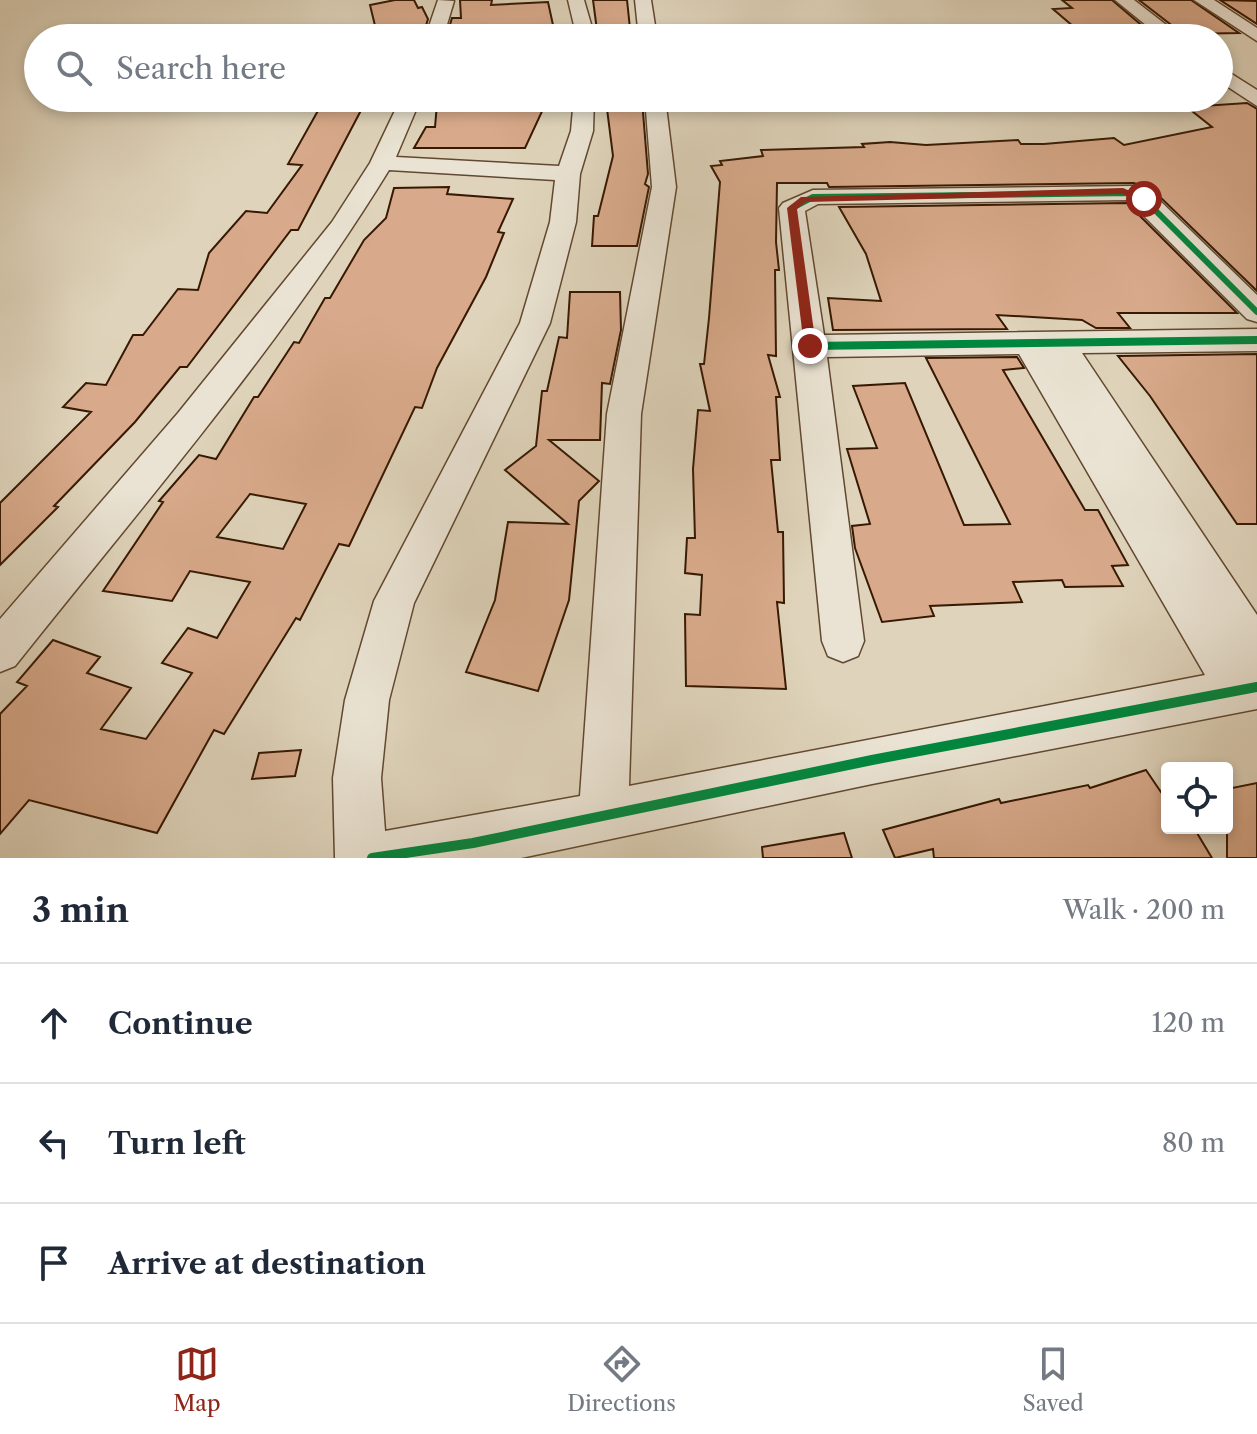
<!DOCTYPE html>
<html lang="en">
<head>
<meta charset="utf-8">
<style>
  body { margin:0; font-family:"Libre Caslon Text",serif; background:#f6f6f7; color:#1f2937 }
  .controls { position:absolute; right:24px; bottom:24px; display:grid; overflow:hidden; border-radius:8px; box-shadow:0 4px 12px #0003 }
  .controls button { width:72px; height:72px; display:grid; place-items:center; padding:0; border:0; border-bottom:2px solid #e0e1e3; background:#fff; color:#1f2937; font:40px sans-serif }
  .stop { position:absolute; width:24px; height:24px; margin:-18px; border:6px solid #8f2418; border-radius:50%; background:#fff }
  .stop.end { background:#8f2418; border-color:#fff; box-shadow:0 2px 8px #0008 }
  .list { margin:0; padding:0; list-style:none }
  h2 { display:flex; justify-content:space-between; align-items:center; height:104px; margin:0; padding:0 32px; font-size:34px }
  h2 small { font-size:26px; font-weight:400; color:#747a83 }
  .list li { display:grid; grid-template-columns:52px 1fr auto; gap:24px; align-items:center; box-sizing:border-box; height:120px; padding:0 32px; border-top:2px solid #e0e1e3 }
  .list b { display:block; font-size:30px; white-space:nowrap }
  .list em { font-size:26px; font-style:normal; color:#747a83 }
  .icon { flex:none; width:44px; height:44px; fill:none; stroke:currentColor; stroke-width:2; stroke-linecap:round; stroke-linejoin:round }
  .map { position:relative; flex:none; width:1257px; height:858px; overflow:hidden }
  .search { position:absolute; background:#fff; box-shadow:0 4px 12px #0003; left:24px; right:24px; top:24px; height:88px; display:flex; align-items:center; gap:20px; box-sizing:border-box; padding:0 28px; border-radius:44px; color:#747a83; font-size:30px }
  .sheet { height:464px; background:#fff }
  nav { display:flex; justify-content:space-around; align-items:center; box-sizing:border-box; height:112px; border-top:2px solid #e0e1e3; background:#fff; font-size:22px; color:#747a83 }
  nav a { display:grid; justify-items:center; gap:4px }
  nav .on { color:#8f2418 }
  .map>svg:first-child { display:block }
</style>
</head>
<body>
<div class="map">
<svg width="1257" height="858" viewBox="0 0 1257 858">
  <rect width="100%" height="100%" fill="#dfd4bb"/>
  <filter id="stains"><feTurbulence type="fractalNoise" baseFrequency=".0025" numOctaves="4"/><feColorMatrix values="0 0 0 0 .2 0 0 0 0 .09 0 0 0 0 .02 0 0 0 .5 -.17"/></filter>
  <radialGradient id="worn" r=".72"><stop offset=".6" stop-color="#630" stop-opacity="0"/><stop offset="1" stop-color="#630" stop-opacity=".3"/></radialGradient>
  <!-- building -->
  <path fill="#d8aa8b" stroke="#371902" stroke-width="2" fill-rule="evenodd" d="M395 0H414L418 8 422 7 428 19 422 38H378L370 5Z
    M460 0H492L491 5 548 2 553 25 549 36 446 38 452 18H461Z
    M593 0H627L631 38H598Z
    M1062 0H1112L1153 35 1081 33 1053 9 1072 8Z
    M1139 0H1191L1239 33 1183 34Z
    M1220 0 1257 1V24Z
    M367 99 298 230H291L187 367H180L135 422 54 506 58 507 0 565V503L91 412 63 407 86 383 106 385 133 335H143L178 289 198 290 209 253 246 211 267 213 302 165 288 164 324 100Z
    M642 100 648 174 645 184 649 187 637 246H592L594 216H598L613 156 606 101Z
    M494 101 545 105 525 148H414L426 127H435L437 104Z
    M1247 103 1257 109V291L1155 192 1134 183 829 187 827 183H777L776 242 779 270H775L776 356 768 355 780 397H776L780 460H771L778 532H783L784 603 777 602 786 689 686 686 685 614 700 615 702 575 685 573 687 538H695L693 469 698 410 710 411 700 364H704L709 318 720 182 711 166 722 165 720 161 763 156 761 150 864 147 862 144 890 142 926 145 1018 140 1021 144H1044L1114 138 1124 145 1212 127 1187 107Z
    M449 187 447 194 513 199 498 232 504 233 486 277 437 368 422 408 415 407 349 546 339 544 300 620 296 618 224 734 214 730 157 833 29 800 0 834V714L27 686 17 682 53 640 100 657 87 673 131 688 101 729 146 739 192 673 162 663 188 628 217 638 250 582 190 571 172 601 103 591 163 502 159 501 199 455 216 459 254 397H258L294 342 299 343 325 298H330L364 240 386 218 394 188ZM250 494 306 504 283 549 217 537Z
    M1127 203 1237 313H1118L1130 328H1096L1082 320 997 315 1007 329 833 330 828 298 881 301 866 254 839 207Z
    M570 292H620L621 330 610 384 602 383 600 440H549L599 481 579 501 569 600 538 691 466 672 495 600 508 522 568 524 505 470 536 446 542 391H547L559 337 567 338Z
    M1257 354V524H1237L1150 396 1118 356Z
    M1017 357 1024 368 1003 370 1085 510H1098L1128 565 1112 566 1123 586 1065 587 1062 580 1013 582 1022 602 930 606 934 616 882 622 855 548 852 526 870 524 847 449 877 448 853 386 905 383 964 525 1010 524 926 358Z
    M301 750 295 776 252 779 259 753Z
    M1146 770 1167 801V828H1194L1212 858H934L933 849 895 858 883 830 999 799 1001 803 1088 785 1090 788Z
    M1257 783V858H1227V789Z
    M844 833 852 858H763L762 847Z"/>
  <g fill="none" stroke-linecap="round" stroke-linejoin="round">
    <!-- minor casing -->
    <g stroke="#614830" stroke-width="3">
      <path id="minor" d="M438 0 454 1 443 38H425Z
        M568 0H584L595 38H577Z
        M635 0H651L657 38H639Z
        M1115 0H1134L1183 38H1162Z
        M1194 0H1214L1257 28V41Z
        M1219 66 1257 90V106L1219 81Z
        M401 98H421L396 157 559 166 571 131 574 98H594L593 131 580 174 576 222 550 323 414 603 389 700 381 778 385 831 580 796 607 414 652 187 645 98H665L676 187 641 414 629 786 1205 675 1019 354 827 357 864 641 858 656 843 662 828 656 822 641 779 208 783 203 813 190 1133 186 1153 194 1257 295V322L1247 319 1128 200 818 204 805 211 824 335 1257 329V351L1082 353 1257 615V709L872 784 521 858H335L333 778 345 700 374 601 520 323 550 222 555 180 389 170C281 346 143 505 15 666L0 672V619L178 413 332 222 370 163Z"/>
    </g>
    <!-- minor -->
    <use href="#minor" fill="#eae3d3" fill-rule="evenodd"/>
    <!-- cycleway-far2 casing -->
    <g stroke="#eae3d3" stroke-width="10">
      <path id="cycleway-far2" d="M806 314 792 208 813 197 1133 193 1144 199 1257 312"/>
    </g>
    <!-- cycleway-far1 casing -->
    <g stroke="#eae3d3" stroke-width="13">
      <path id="cycleway-far1" d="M806 312 810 346 1257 340"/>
    </g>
    <!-- cycleway casing -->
    <g stroke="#eae3d3" stroke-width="15">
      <path id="cycleway" d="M372 858 473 843 872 760 1257 687"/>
    </g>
    <!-- cycleway-far2 -->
    <use href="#cycleway-far2" stroke="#00873e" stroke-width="6"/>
    <!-- cycleway-far1 -->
    <use href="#cycleway-far1" stroke="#00873e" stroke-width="8"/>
    <!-- cycleway -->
    <use href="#cycleway" stroke="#00873e" stroke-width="10"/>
  </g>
  <!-- route -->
  <path fill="#8f2418" d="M1123 188 1149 199 1144 202 1122 194 806 202 797 209 816 346 810 350 804 346 787 208 801 197Z"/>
  <rect width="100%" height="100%" filter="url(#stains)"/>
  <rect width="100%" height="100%" fill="url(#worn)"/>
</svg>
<div class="controls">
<button><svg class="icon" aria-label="locate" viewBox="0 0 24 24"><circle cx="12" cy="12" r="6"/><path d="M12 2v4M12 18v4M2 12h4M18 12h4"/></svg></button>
</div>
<div class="stop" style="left:1144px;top:199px"></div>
<div class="stop end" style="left:810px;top:346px"></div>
<div class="search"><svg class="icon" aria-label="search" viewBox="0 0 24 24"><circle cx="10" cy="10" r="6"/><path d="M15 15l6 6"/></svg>Search here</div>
</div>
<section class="sheet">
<h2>3 min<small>Walk · 200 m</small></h2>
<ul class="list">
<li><svg class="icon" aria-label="ahead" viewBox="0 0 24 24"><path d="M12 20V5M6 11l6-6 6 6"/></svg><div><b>Continue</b></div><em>120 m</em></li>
<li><svg class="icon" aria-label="left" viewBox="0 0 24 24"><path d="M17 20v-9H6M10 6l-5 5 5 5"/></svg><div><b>Turn left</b></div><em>80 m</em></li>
<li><svg class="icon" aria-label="arrive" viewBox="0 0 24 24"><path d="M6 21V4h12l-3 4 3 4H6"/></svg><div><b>Arrive at destination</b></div></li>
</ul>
</section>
<nav>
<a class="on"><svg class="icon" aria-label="map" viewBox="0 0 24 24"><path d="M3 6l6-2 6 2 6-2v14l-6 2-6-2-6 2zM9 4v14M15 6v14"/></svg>Map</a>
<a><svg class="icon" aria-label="directions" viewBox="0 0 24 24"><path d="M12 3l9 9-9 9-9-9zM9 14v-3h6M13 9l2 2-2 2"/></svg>Directions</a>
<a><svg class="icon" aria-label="saved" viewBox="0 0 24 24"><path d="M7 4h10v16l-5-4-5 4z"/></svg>Saved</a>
</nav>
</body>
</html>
